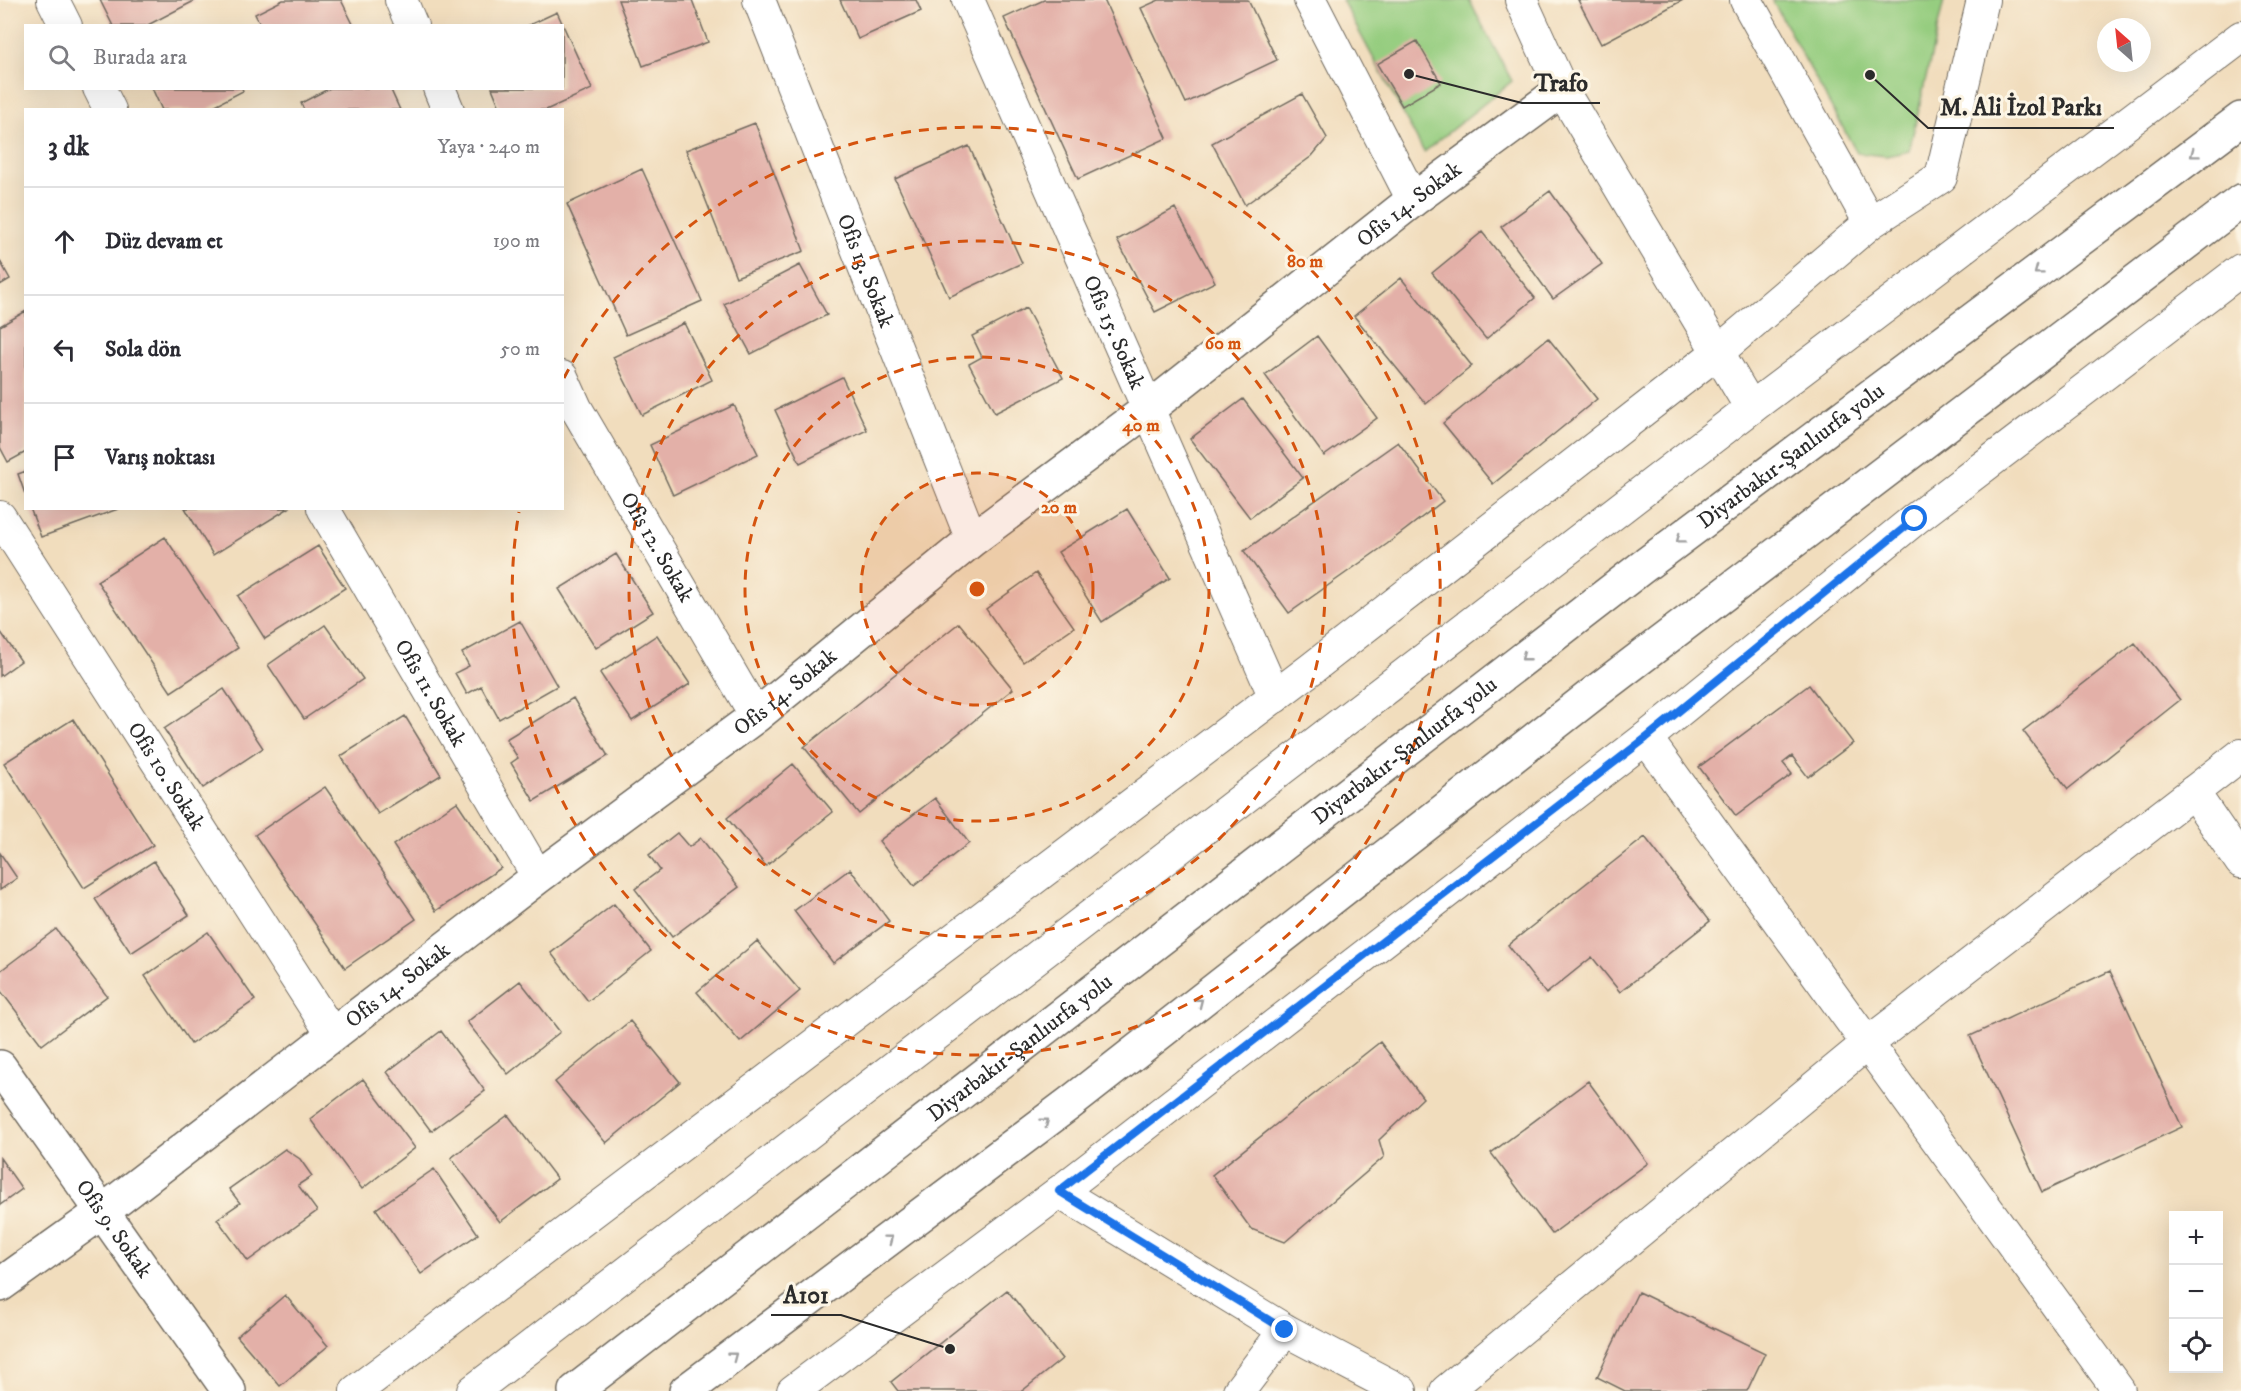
<!DOCTYPE html>
<html lang="tr">
<head>
<meta charset="utf-8">
<style>
  body { margin:0; font-family:"IM FELL DW Pica",serif; background:#f7f7f7; color:#2b2b33 }
  .controls { position:absolute; right:18px; bottom:18px; display:grid; overflow:hidden; border-radius:0px; box-shadow:0 6px 24px #0002 }
  .controls button { width:54px; height:54px; display:grid; place-items:center; padding:0; border:0; border-bottom:2px solid #e1e1e2; background:#fff; color:#2b2b33; font:30px sans-serif }
  .compass { position:absolute; left:2097px; top:18px; width:54px; height:54px; border-radius:50%; background:#fff; box-shadow:0 6px 24px #0002; rotate:333deg }
  .stop { position:absolute; width:18px; height:18px; margin:-14px; border:4px solid #1a73e8; border-radius:50%; background:#fff }
  .stop.end { background:#1a73e8; border-color:#fff; box-shadow:0 2px 6px #0008 }
  .list { margin:0; padding:0; list-style:none }
  h2 { display:flex; justify-content:space-between; align-items:center; height:78px; margin:0; padding:0 24px; font-size:26px }
  h2 small { font-size:20px; font-weight:400; color:#7c7c81 }
  .list li { display:grid; grid-template-columns:39px 1fr auto; gap:18px; align-items:center; box-sizing:border-box; height:108px; padding:0 24px; border-top:2px solid #e1e1e2 }
  .list b { display:block; font-size:22px; white-space:nowrap }
  .list em { font-size:20px; font-style:normal; color:#7c7c81 }
  .icon { flex:none; width:33px; height:33px; fill:none; stroke:currentColor; stroke-width:2; stroke-linecap:round; stroke-linejoin:round }
  .map { position:relative; flex:none; width:2241px; height:1391px; overflow:hidden }
  .search { position:absolute; background:#fff; box-shadow:0 6px 24px #0002; left:24px; top:24px; width:540px; height:66px; display:flex; align-items:center; gap:15px; box-sizing:border-box; padding:0 21px; border-radius:0px; color:#7c7c81; font-size:22px }
  .panel { position:absolute; background:#fff; box-shadow:0 6px 24px #0002; left:24px; top:108px; width:540px; height:402px; border-radius:0px }
  .map>svg:first-child { display:block }
</style>
</head>
<body>
<div class="map">
<svg width="2241" height="1391" viewBox="0 0 2241 1391">
  <rect width="100%" height="100%" fill="#fcf5e5"/>
  <filter id="ink" filterUnits="userSpaceOnUse"><feTurbulence type="fractalNoise" baseFrequency=".0167" numOctaves="2"/><feDisplacementMap in="SourceGraphic" scale="12" xChannelSelector="R" yChannelSelector="G"/><feConvolveMatrix kernelMatrix="1 2 1 2 8 2 1 2 1" color-interpolation-filters="sRGB"/></filter>
  <filter id="wash" filterUnits="userSpaceOnUse"><feTurbulence type="fractalNoise" baseFrequency=".008" numOctaves="4" result="noise"/><feDisplacementMap in="SourceGraphic" scale="24" xChannelSelector="R" yChannelSelector="G"/><feGaussianBlur stdDeviation="1.35" result="paint"/><feColorMatrix in="noise" values="0 0 0 0 0 0 0 0 0 0 0 0 0 0 0 0 0 1.4 0 .05"/><feComposite in="paint" operator="in"/></filter>
  <g filter="url(#wash)">
    <rect width="100%" height="100%" fill="#f1ddbd"/>
    <!-- green -->
    <path fill="#96cd80" stroke="#607c56" stroke-width="1.5" d="M1342 0H1469L1512 81 1424 152Z
      M1772 0H1944L1909 151 1887 156 1857 153Z"/>
    <g id="blocks">
      <!-- building -->
      <path fill="#e3b0a8" d="M100 0H196L146 26H113Z
        M283 0H341L354 26H261L255 14Z
        M618 0H692L708 42 643 66Z
        M840 0H916L921 11 858 39Z
        M1044 0H1104L1167 138 1078 179 1004 18Z
        M1159 0H1248L1277 60 1186 103 1141 8Z
        M1578 0H1683L1601 44Z
        M557 12 592 89 546 110H501L492 88H562V26H527Z
        M1417 41 1441 83 1402 106 1377 64Z
        M152 88H242L243 91 206 110H162Z
        M330 88H390L400 110H304L301 103Z
        M1302 94 1327 138 1312 156 1245 205 1212 143Z
        M755 123 804 251 736 277 686 150Z
        M969 146 1022 263 949 297 895 179Z
        M642 169 702 301 626 335 567 204Z
        M1550 191 1602 264 1553 299 1501 227Z
        M1175 208 1215 282 1155 312 1117 240Z
        M1482 232 1535 298 1486 339 1432 273Z
        M0 261 10 279 0 285Z
        M800 265 827 315 751 354 724 304Z
        M1401 278 1472 366 1426 404 1354 316Z
        M1026 308 1063 378 995 413 969 364 982 357 972 336Z
        M26 311V452L8 462 0 447V326Z
        M684 323 712 380 642 415 613 357Z
        M1317 336 1377 418 1324 456 1265 375Z
        M1548 338 1597 399 1493 484 1443 423Z
        M842 377 867 430 800 463 775 410Z
        M1243 399 1303 478 1250 518 1190 439Z
        M734 405 758 454 673 495 650 445Z
        M1398 442 1443 501 1387 544 1289 613 1244 551Z
        M26 471V494H25L18 474Z
        M30 508H118V509L41 537Z
        M185 508H289L213 555Z
        M1127 509 1170 578 1102 622 1058 552Z
        M165 537 238 648 171 692 97 581Z
        M318 546 345 588 265 639 238 596Z
        M616 554 653 612 596 648 559 589Z
        M1036 573 1074 627 1023 662 986 609Z
        M520 621 557 686 499 719 481 686 467 694 455 673 469 666 462 653Z
        M959 623 1013 689 859 814 804 747Z
        M325 625 363 679 304 719 268 665Z
        M0 631 21 661 0 676Z
        M657 635 690 684 632 721 600 673Z
        M2135 643 2180 700 2068 789 2023 731Z
        M1809 685 1853 743 1808 777 1792 756 1783 763 1792 774 1736 816 1699 767Z
        M224 689 263 748 203 788 164 729Z
        M573 698 608 756 534 801 511 763 518 758 506 739Z
        M405 716 441 775 378 814 341 756Z
        M73 719 153 845 84 888 4 763Z
        M793 764 833 812 766 866 727 818Z
        M325 787 416 919 345 968 255 835Z
        M935 798 969 843 914 886 879 841Z
        M457 802 501 868 436 911 393 845Z
        M677 833 689 847 701 838 739 887 672 937 635 889 660 870 649 855Z
        M1645 837 1710 921 1620 992 1592 957 1546 994 1508 945Z
        M0 853 17 878 0 890Z
        M154 861 189 915 131 953 95 899Z
        M850 869 889 921 833 963 794 911Z
        M614 904 651 951 588 1001 551 953Z
        M56 929 107 996 42 1045 0 990V971Z
        M208 932 255 1000 191 1044 145 976Z
        M757 941 800 991 740 1042 697 992Z
        M2110 971 2182 1127 2042 1192 1970 1036Z
        M520 981 560 1032 508 1074 467 1022Z
        M630 1021 680 1082 606 1143 555 1082Z
        M441 1031 485 1091 431 1131 387 1072Z
        M1380 1042 1423 1098 1379 1140 1384 1157 1285 1242 1251 1229 1212 1175Z
        M363 1079 415 1148 362 1189 310 1119Z
        M1588 1081 1648 1163 1552 1234 1491 1153Z
        M508 1115 557 1179 500 1222 451 1158Z
        M285 1149 300 1159 312 1176 298 1185 317 1211 248 1261 217 1219 240 1203 229 1189Z
        M0 1158 22 1189 0 1205Z
        M434 1169 478 1234 421 1274 376 1209Z
        M1007 1290 1062 1359 1022 1391H898L891 1382Z
        M1638 1292 1765 1353 1747 1391H1625L1597 1377Z
        M285 1295 328 1346 280 1386 237 1336Z"/>
    </g>
  </g>
  <g filter="url(#ink)">
    <use href="#blocks" fill-opacity="0" stroke="#70695e" stroke-width="1.5"/>
    <g fill="none" stroke-linecap="round" stroke-linejoin="round">
      <!-- street casing -->
      <g stroke="#70695e" stroke-width="34">
        <g id="street">
          <path d="M53 0 66 26"/>
          <path d="M401 0 412 26"/>
          <path id="s1" d="M759 0 972 540"/>
          <path id="s2" d="M968 0 1275 697"/>
          <path d="M1310 0 1413 200"/>
          <path d="M1521 0 1562 90 1751 408"/>
          <path d="M1746 0 1870 223"/>
          <path d="M99 88 110 110"/>
          <path d="M439 88 448 110"/>
          <path id="s3" d="M562 377 576 408 756 716"/>
          <path id="s4" d="M323 508 538 877"/>
          <path id="s5" d="M0 517 332 1034"/>
          <path d="M1646 738 2119 1391"/>
          <path d="M2193 792 2241 862"/>
          <path d="M1059 1192 1285 1330 1401 1391"/>
          <path d="M356 1391 1311 669 1718 352 1870 223 1941 177 1983 0"/>
          <path d="M473 1391 1751 408 2241 37"/>
          <path d="M793 1391 1059 1192 1646 738 1915 519 2241 270"/>
          <path d="M1239 1391 1285 1330"/>
          <path d="M1446 1391 1868 1043 2241 755"/>
        </g>
      </g>
      <!-- secondary casing -->
      <g stroke="#70695e" stroke-width="36">
        <g id="secondary">
          <path id="s6" d="M0 1067 229 1391"/>
          <path id="s7" d="M0 1285 102 1212 538 877 756 716 972 540 1147 410 1413 200 1562 90"/>
        </g>
      </g>
      <!-- highway casing -->
      <g stroke="#70695e" stroke-width="36">
        <g id="highway">
          <path id="s8" d="M575 1391 1641 568 2241 119"/>
          <path d="M686 1391 1070 1103 1598 690 2241 201"/>
        </g>
      </g>
      <!-- street -->
      <use href="#street" stroke="#fff" stroke-width="32"/>
      <!-- secondary -->
      <use href="#secondary" stroke="#fff" stroke-width="33"/>
      <!-- highway -->
      <use href="#highway" stroke="#fff" stroke-width="33"/>
    </g>
    <!-- one-way arrows -->
    <defs><path id="oneway-chevron" d="M-2-3.5L2.5 0L-2 3.5" fill="none" stroke-width="1.6" stroke-linecap="round" stroke-linejoin="round" transform="scale(1.5)"/></defs>
    <g stroke="#a0a0a0">
      <use href="#oneway-chevron" transform="translate(2194 154) rotate(143)"/>
      <use href="#oneway-chevron" transform="translate(2038 271) rotate(143)"/>
      <use href="#oneway-chevron" transform="translate(1680 539) rotate(143)"/>
      <use href="#oneway-chevron" transform="translate(1525 657) rotate(142)"/>
      <use href="#oneway-chevron" transform="translate(1199 1002) rotate(-38)"/>
      <use href="#oneway-chevron" transform="translate(1045 1122) rotate(-37)"/>
      <use href="#oneway-chevron" transform="translate(889 1239) rotate(-37)"/>
      <use href="#oneway-chevron" transform="translate(733 1356) rotate(-37)"/>
    </g>
  </g>
  <g fill="none" stroke-linecap="round" stroke-linejoin="round" filter="url(#ink)">
    <!-- route -->
    <path stroke="#1a73e8" stroke-width="8" d="M1285 1330 1059 1191 1646 738 1915 519"/>
  </g>
  <!-- distance rings -->
  <circle cx="977" cy="589" r="116" fill="#d5540f" fill-opacity=".12"/>
  <g fill="none" stroke="#d5540f" stroke-width="3" stroke-dasharray="10 8">
    <circle cx="977" cy="589" r="116"/>
    <circle cx="977" cy="589" r="232"/>
    <circle cx="977" cy="589" r="348"/>
    <path d="M564 378A464 464 0 1 1 519 512"/>
  </g>
  <g text-anchor="middle" dominant-baseline="central" stroke-width="6" stroke-linejoin="round" paint-order="stroke">
    <!-- street labels -->
    <g font-size="22" fill="#2b2b2b" stroke="#fcf5e5">
      <text stroke="none"><textPath href="#s7" startOffset="1776">Ofis 14. Sokak</textPath></text>
      <text stroke="none"><textPath href="#s1" startOffset="291">Ofis 13. Sokak</textPath></text>
      <text stroke="none"><textPath href="#s2" startOffset="363">Ofis 15. Sokak</textPath></text>
      <text stroke="none"><textPath href="#s8" startOffset="1534">Diyarbakır-Şanlıurfa yolu</textPath></text>
      <text stroke="none"><textPath href="#s3" startOffset="195">Ofis 12. Sokak</textPath></text>
      <text stroke="none"><textPath href="#s7" startOffset="984">Ofis 14. Sokak</textPath></text>
      <text stroke="none"><textPath href="#s4" startOffset="214">Ofis 11. Sokak</textPath></text>
      <text stroke="none"><textPath href="#s8" startOffset="1048">Diyarbakır-Şanlıurfa yolu</textPath></text>
      <text stroke="none"><textPath href="#s5" startOffset="308">Ofis 10. Sokak</textPath></text>
      <text stroke="none"><textPath href="#s7" startOffset="498">Ofis 14. Sokak</textPath></text>
      <text stroke="none"><textPath href="#s8" startOffset="562">Diyarbakır-Şanlıurfa yolu</textPath></text>
      <text stroke="none"><textPath href="#s6" startOffset="198">Ofis 9. Sokak</textPath></text>
    </g>
  </g>
  <circle cx="977" cy="589" r="9" fill="#d5540f" stroke="#fcf5e5" stroke-width="3"/>
  <g font-size="18" text-anchor="middle" font-weight="bold" fill="#d5540f" stroke="#fcf5e5" stroke-width="6" stroke-linejoin="round" paint-order="stroke">
    <text x="1305" y="267">80 m</text>
    <text x="1223" y="349">60 m</text>
    <text x="1141" y="431">40 m</text>
    <text x="1059" y="513">20 m</text>
  </g>
  <!-- callouts -->
  <path fill="none" stroke="#2b2b2b" stroke-width="2" d="M1409 74L1522 103H1600M1870 75L1928 128H2114M950 1349L841 1315H771"/>
  <g fill="#2b2b2b" stroke="#fcf5e5" stroke-width="2">
    <circle cx="1409" cy="74" r="6"/>
    <circle cx="1870" cy="75" r="6"/>
    <circle cx="950" cy="1349" r="6"/>
  </g>
  <g font-size="24" text-anchor="middle" font-weight="bold" fill="#2b2b2b" stroke="#fcf5e5" stroke-width="6" stroke-linejoin="round" paint-order="stroke">
    <text x="1561" y="91">Trafo</text>
    <text x="2021" y="115">M. Ali İzol Parkı</text>
    <text x="806" y="1303">A101</text>
  </g>
</svg>
<div class="controls">
<button>+</button>
<button>−</button>
<button><svg class="icon" aria-label="locate" viewBox="0 0 24 24"><circle cx="12" cy="12" r="6"/><path d="M12 2v4M12 18v4M2 12h4M18 12h4"/></svg></button>
</div>
<svg class="compass" viewBox="-18 -18 36 36"><path d="M0-13l5 13h-10z" fill="#e53935"/><path d="M0 13l5-13h-10z" fill="#7c7c81"/></svg>
<div class="stop" style="left:1915px;top:519px"></div>
<div class="stop end" style="left:1285px;top:1330px"></div>
<div class="search"><svg class="icon" aria-label="search" viewBox="0 0 24 24"><circle cx="10" cy="10" r="6"/><path d="M15 15l6 6"/></svg>Burada ara</div>
<section class="panel">
<h2>3 dk<small>Yaya · 240 m</small></h2>
<ul class="list">
<li><svg class="icon" aria-label="ahead" viewBox="0 0 24 24"><path d="M12 20V5M6 11l6-6 6 6"/></svg><div><b>Düz devam et</b></div><em>190 m</em></li>
<li><svg class="icon" aria-label="left" viewBox="0 0 24 24"><path d="M17 20v-9H6M10 6l-5 5 5 5"/></svg><div><b>Sola dön</b></div><em>50 m</em></li>
<li><svg class="icon" aria-label="arrive" viewBox="0 0 24 24"><path d="M6 21V4h12l-3 4 3 4H6"/></svg><div><b>Varış noktası</b></div></li>
</ul>
</section>
</div>
</body>
</html>
